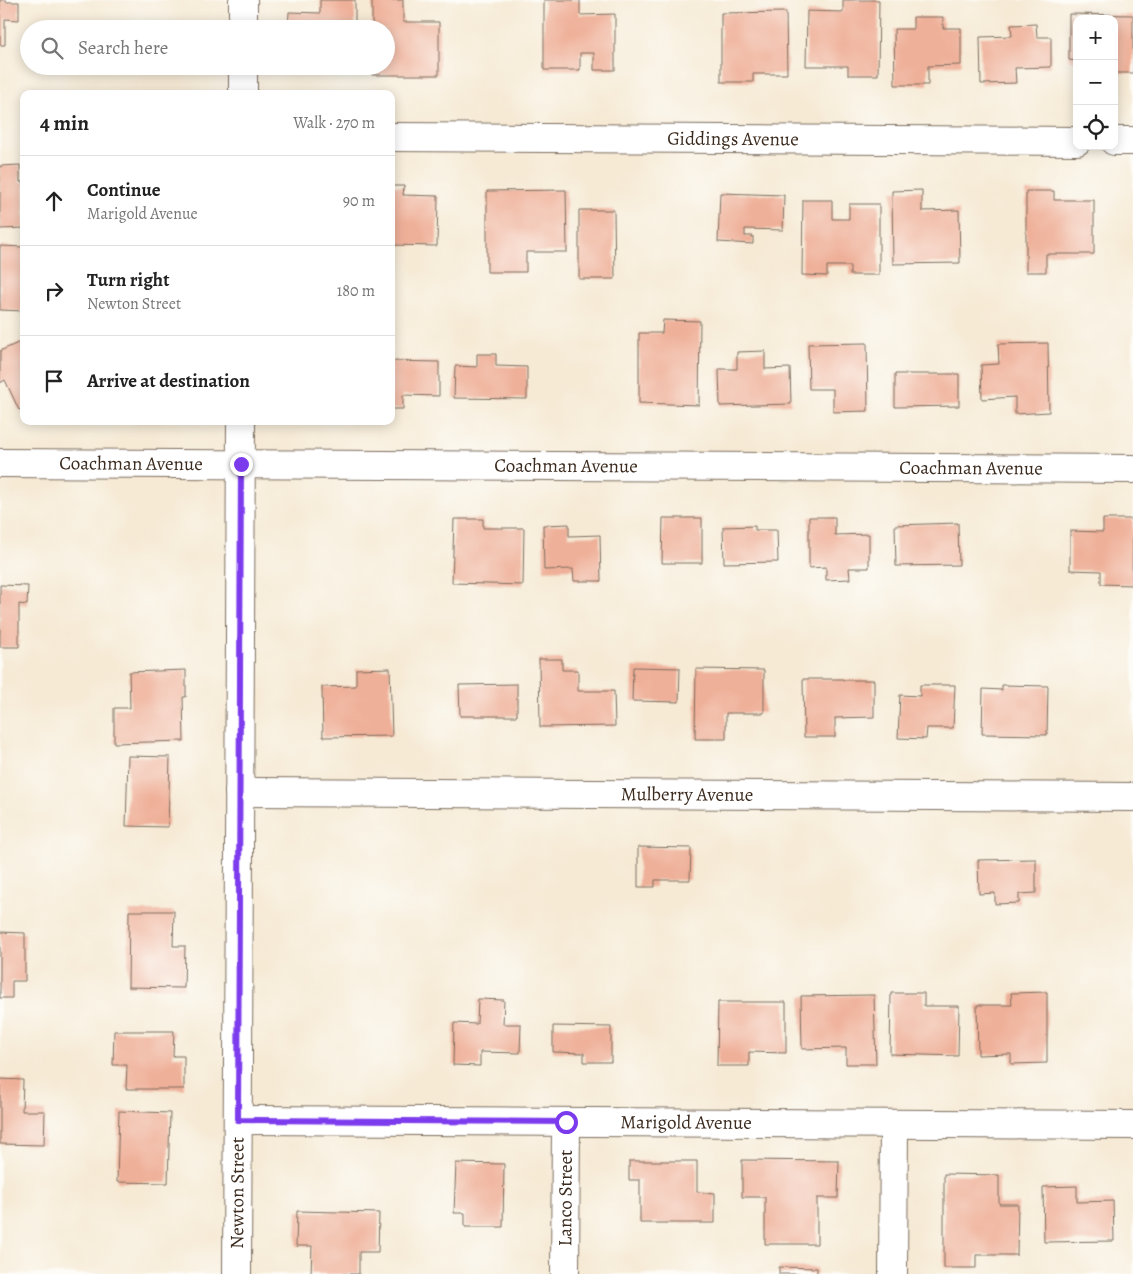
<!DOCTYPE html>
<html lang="en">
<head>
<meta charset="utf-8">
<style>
  body { margin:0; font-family:Alegreya,serif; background:#f2f2f2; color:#222 }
  .controls { position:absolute; right:15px; top:15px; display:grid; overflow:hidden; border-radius:10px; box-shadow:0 2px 12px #0003 }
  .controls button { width:45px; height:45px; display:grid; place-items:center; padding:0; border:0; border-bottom:1px solid #e0e0e0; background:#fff; color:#222; font:25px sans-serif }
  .stop { position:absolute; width:15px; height:15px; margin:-11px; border:4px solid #7c3aed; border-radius:50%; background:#fff }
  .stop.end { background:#7c3aed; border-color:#fff; box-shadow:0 1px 5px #0008 }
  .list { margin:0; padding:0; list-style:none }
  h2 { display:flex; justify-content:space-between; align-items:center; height:65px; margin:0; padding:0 20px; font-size:21px }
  h2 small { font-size:16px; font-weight:400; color:#767676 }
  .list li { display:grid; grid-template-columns:32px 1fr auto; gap:15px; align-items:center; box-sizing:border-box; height:90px; padding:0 20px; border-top:1px solid #e0e0e0 }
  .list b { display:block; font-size:19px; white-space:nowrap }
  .list p { margin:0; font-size:16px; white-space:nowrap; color:#767676 }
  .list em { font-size:16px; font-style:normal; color:#767676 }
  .icon { flex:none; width:28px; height:28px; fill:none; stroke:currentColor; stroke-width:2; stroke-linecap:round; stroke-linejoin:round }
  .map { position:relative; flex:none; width:1133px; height:1274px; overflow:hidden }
  .search { position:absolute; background:#fff; box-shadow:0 2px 12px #0003; left:20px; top:20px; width:375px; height:55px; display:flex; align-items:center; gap:12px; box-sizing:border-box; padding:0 18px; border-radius:28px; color:#767676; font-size:19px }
  .panel { position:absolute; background:#fff; box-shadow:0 2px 12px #0003; left:20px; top:90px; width:375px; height:335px; border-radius:10px }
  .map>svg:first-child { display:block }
</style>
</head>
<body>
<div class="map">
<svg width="1133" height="1274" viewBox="0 0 1133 1274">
  <rect width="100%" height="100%" fill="#fdfcf7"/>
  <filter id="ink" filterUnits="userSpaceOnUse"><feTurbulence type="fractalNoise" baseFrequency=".02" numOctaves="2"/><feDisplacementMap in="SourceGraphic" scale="10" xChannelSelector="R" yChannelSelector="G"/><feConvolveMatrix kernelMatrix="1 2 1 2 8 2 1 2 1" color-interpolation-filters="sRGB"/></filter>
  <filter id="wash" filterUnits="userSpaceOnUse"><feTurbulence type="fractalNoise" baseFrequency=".0096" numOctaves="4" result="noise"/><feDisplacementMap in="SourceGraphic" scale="20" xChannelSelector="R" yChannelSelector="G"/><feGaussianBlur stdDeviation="1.12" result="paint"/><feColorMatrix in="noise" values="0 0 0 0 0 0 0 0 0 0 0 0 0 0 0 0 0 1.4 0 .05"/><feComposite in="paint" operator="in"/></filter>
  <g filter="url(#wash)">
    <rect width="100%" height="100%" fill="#f6ead5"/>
    <g id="blocks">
      <!-- building -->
      <path fill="#efb099" d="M0 0H6V2H19V20L5 19V45H0Z
        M320 0H355V29H288L289 12 320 13Z
        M372 0H403V22H439V75H372V66H386V29H372Z
        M544 0H580V15L615 14V70H594V53H580V70H544Z
        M843 0H879L878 75H848V66H806L807 11 843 12Z
        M786 12 787 74H753V82H721V13Z
        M1069 14 1133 15V73H1114V19H1077V61L1069 60Z
        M913 17H943V28H961V65L928 66V85H895L894 29H913Z
        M1036 24 1037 37H1051V67L1015 68 1016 83 981 84 980 37 1012 36 1011 25Z
        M315 66H354V70L315 69Z
        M20 165V182H24V228L0 229V166Z
        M391 186H404L403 195 438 196 437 246 391 245Z
        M566 190 567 252H526V272H487V191Z
        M922 190V211L959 210 960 263 893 264 892 191Z
        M1026 191H1054V200H1094V254H1046V272H1026Z
        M720 193 784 195 783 230 745 229V236H753V244L718 242Z
        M803 200H832V219H849V204H879V275H850V266H827V276L802 275Z
        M579 210H614L615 279H579Z
        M0 246 24 247V311L0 310Z
        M663 320 700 321 699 405 639 403V333H662Z
        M20 342 24 350V407L19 410 5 380 0 383V351Z
        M867 343 868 411 833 412V389H809L808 344Z
        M1048 343 1049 412 1015 414V397L982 399 981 365 999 364 998 344Z
        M765 351V369L790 368 791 404 720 406 719 369H737V352Z
        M477 354H496V366L527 367V399L454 398 455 366 477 367Z
        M391 361 439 362V396L403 395V409H391Z
        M895 374H959V406L895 407Z
        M809 517H835V535L869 534V568H849L850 579 826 580V567L809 568Z
        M663 518H702V563H662Z
        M454 519H483V528H524L523 585 452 583Z
        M1103 519H1133L1132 585 1101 584V571L1070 570V531L1103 532Z
        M958 523 959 565 896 566 895 525Z
        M569 524V536L600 535 601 581H574L573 569 544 570 543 525Z
        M755 526V530H777L778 562 724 563 723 527Z
        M0 585 28 586 27 605 19 604V647H0Z
        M539 659H562V670H578V691H614L615 726 540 727Z
        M633 667 680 668 679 702 632 701Z
        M390 668 392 736 323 737 322 687 356 686V669Z
        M696 669 764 670V713H726V739H695Z
        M186 670V697H183L184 741 114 743V708H130L129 672Z
        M803 679H843V680H874V717L835 718V737H804Z
        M517 684V716H460L459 685Z
        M920 685H955L953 728H927L926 739 898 738 900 695 920 696Z
        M1002 685 1048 686 1047 735 982 734 983 689 1002 690Z
        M128 756 170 757 168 827 126 826Z
        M638 847 691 848 690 880H655V887H638Z
        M1036 859V893L1019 894V903L995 904V893L979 894 978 860Z
        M129 911H174L173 946H185L184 988 128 987Z
        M0 932 25 933V981H12V998H0Z
        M1047 992V1063L1011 1064V1054L978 1055 977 1005H1012L1011 993Z
        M891 993H924V1006H959L958 1056 890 1054Z
        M874 995 876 1064H846V1048L802 1049 801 996Z
        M478 999 504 1000 503 1024H521L520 1053 480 1052V1066L453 1065 454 1023 477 1024Z
        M718 1002H786V1053L749 1052V1066H717Z
        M553 1026 611 1027V1062H584V1053L553 1052Z
        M114 1031H174L173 1056H184V1089H126L127 1065H113Z
        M0 1079 23 1080 22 1111H45L44 1145 0 1144Z
        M119 1111 170 1113 168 1183 117 1182Z
        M742 1160 839 1161 838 1198H817V1244H765V1197H742Z
        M629 1161H697V1192L715 1193V1223H640V1180H629Z
        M456 1163 504 1164 503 1227H465V1213H454Z
        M944 1174 999 1175V1204H1018L1017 1255H976V1268H944Z
        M1077 1186V1202L1113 1201 1114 1241 1044 1242 1043 1187Z
        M297 1211 379 1213 378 1252H359V1274H311L312 1246H296Z
        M779 1267 817 1268V1274H779Z"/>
    </g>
  </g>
  <g filter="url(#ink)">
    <use href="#blocks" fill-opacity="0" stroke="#7c6d5e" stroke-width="1"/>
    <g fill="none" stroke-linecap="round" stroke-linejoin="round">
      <!-- minor casing -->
      <g stroke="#7c6d5e" stroke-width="30">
        <g id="minor">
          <path d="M243 29V0"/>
          <path d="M243 94V66"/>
          <path id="s1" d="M391 137 1077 141"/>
          <path d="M1114 141H1133"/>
          <path id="s2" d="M0 463 1133 469"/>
          <path id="s3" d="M239 792 1133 797"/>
          <path id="s4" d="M238 1120 1133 1125"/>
          <path id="s5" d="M237 1274 241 421"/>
          <path id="s6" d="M565 1274 566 1122"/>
          <path d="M893 1274 894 1124"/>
        </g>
      </g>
      <!-- minor -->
      <use href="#minor" stroke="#fff" stroke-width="28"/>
    </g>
  </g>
  <g fill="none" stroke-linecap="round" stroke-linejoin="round" filter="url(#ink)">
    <!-- route -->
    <path stroke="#7c3aed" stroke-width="6" d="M241 464 238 1120 566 1122"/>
  </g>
  <g text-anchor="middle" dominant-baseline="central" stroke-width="4" stroke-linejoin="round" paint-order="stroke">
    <!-- street labels -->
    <g font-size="19" fill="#3b2a1e" stroke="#fdfcf7">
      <text stroke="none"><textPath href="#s1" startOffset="342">Giddings Avenue</textPath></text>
      <text stroke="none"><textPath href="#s2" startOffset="131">Coachman Avenue</textPath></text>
      <text stroke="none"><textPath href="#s2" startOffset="566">Coachman Avenue</textPath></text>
      <text stroke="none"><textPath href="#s2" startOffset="971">Coachman Avenue</textPath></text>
      <text stroke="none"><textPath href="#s3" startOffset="448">Mulberry Avenue</textPath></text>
      <text stroke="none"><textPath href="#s4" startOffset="448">Marigold Avenue</textPath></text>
      <text stroke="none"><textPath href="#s5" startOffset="81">Newton Street</textPath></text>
      <text stroke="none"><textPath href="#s6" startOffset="76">Lanco Street</textPath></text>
    </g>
  </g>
</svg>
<div class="controls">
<button>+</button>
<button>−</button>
<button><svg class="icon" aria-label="locate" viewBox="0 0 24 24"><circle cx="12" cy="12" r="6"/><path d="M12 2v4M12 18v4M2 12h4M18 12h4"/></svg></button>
</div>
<div class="stop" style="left:566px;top:1122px"></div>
<div class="stop end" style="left:241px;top:464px"></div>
<div class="search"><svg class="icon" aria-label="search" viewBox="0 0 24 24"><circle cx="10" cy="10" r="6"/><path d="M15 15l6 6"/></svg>Search here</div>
<section class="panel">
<h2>4 min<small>Walk · 270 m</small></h2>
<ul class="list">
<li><svg class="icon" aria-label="ahead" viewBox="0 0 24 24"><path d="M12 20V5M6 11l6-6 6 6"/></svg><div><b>Continue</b><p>Marigold Avenue</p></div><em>90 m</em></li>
<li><svg class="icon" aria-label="right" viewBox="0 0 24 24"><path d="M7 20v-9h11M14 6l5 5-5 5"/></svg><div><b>Turn right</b><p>Newton Street</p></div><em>180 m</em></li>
<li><svg class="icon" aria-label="arrive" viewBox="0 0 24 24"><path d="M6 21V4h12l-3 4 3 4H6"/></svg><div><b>Arrive at destination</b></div></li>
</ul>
</section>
</div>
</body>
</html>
